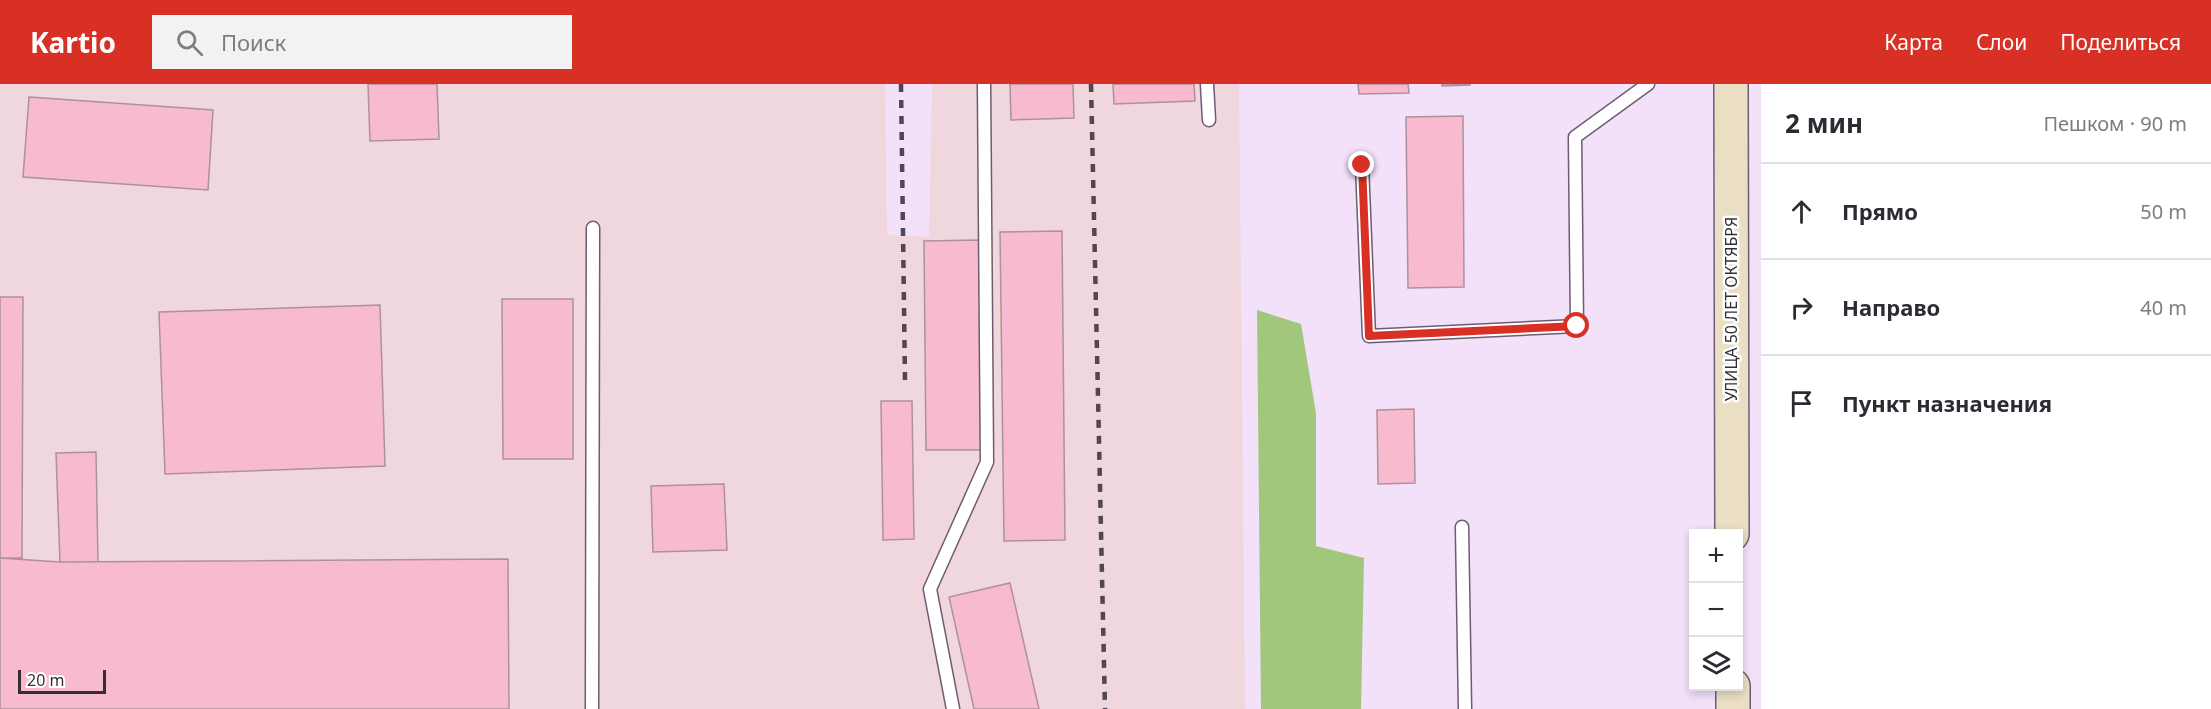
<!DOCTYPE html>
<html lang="ru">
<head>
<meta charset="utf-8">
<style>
  body { margin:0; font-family:"Noto Sans",sans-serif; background:#f2f2f3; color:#2b2b33 }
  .controls { position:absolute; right:18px; bottom:18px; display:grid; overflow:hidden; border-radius:0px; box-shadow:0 3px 9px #0003 }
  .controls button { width:54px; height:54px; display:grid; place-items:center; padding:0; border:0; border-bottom:2px solid #e1e1e2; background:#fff; color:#2b2b33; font:30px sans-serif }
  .scale { position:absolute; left:18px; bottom:15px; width:88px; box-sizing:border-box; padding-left:6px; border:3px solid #342d36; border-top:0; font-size:16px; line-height:21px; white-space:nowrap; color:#342d36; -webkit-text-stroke:4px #fff; paint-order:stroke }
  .stop { position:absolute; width:18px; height:18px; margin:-14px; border:4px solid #d93025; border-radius:50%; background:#fff }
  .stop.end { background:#d93025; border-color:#fff; box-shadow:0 2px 6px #0008 }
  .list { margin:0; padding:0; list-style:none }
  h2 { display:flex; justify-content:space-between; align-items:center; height:78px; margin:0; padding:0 24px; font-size:26px }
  h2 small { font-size:20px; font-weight:400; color:#7c7c81 }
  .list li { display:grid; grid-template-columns:39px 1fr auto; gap:18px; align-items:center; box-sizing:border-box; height:96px; padding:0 24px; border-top:2px solid #e1e1e2 }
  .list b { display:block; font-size:22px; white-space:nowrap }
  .list em { font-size:20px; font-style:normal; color:#7c7c81 }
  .icon { flex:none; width:33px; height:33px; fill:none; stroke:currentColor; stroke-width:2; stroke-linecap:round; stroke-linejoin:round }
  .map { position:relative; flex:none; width:1761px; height:625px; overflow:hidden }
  header { display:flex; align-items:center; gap:36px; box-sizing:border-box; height:84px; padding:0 30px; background:#d93025; color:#fff }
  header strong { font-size:28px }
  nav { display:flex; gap:33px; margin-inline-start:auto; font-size:21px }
  .search { width:420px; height:54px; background:#f2f2f3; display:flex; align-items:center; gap:15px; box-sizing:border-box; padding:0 21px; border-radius:0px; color:#7c7c81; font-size:22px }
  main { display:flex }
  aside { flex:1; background:#fff }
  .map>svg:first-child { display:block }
</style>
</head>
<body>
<header>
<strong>Kartio</strong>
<div class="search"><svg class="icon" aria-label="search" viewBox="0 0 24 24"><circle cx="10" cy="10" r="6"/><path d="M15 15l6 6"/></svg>Поиск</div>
<nav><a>Карта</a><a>Слои</a><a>Поделиться</a></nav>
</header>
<main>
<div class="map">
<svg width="1761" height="625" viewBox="0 0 1761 625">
  <rect width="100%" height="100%" fill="#f2e1f9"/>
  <!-- industrial -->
  <path fill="#f0d6dd" d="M0 0H885L887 151 929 153 932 0H1239L1245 625H0Z"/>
  <!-- green -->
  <path fill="#a0c77b" d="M1257 226 1301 240 1316 329V462L1364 474 1361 625H1261Z"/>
  <!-- building -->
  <path fill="#f7bacf" stroke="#ae919a" stroke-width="1.5" d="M368 0H437L439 55 370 57Z
    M1010 0H1073L1074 34 1011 36Z
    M1113 0H1194L1195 17 1114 20Z
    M1358 0H1408L1409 9 1359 10Z
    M1442 0H1470V1L1442 2Z
    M29 13 213 26 208 106 23 93Z
    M1463 32 1464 203 1408 204 1406 33Z
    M1062 147 1065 456 1004 457 1000 148Z
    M980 156 982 366H926L924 157Z
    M0 213H23L22 474H0Z
    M502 215H573V375H503Z
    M380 221 385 382 165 390 159 228Z
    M881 317H912L914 455 883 456Z
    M1414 325 1415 399 1378 400 1377 326Z
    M96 368 98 478H60L56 369Z
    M724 400 727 466 653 468 651 402Z
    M0 474 60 478 508 475 509 625H0Z
    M1010 499 1039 625H974L949 513Z"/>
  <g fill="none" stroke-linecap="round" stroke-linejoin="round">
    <!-- lane casing -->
    <g stroke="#6c5d72" stroke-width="15">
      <path id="lane" d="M1207 0 1209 36
        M1362 81 1369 252 1577 242 1575 53 1648 0
        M1462 443 1465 625
        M592 625 593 144
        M953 625 930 505 987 378 984 0"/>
    </g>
    <!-- secondary casing -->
    <g stroke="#6c5d72" stroke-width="36">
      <path id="secondary" d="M1731 0 1732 450
        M1733 602V625"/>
    </g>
    <!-- lane -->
    <use href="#lane" stroke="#fff" stroke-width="12"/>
    <!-- secondary -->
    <use href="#secondary" stroke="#eadfc4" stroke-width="33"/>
    <!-- rail -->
    <path stroke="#504752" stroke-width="4.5" stroke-dasharray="8 8" stroke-linecap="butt" d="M901 0 905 296
      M1091 0 1105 625"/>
  </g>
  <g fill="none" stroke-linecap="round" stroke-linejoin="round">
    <!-- route -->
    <path stroke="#d93025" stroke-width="8" d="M1362 81 1369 252 1577 242"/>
  </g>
  <g text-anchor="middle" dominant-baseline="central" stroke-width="5" stroke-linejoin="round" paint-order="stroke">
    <!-- street labels -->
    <g font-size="16" fill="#342d36" stroke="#fff">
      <text transform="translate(1731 225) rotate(-90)">УЛИЦА 50 ЛЕТ ОКТЯБРЯ</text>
    </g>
  </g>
</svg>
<div class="controls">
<button>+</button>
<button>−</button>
<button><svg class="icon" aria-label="layers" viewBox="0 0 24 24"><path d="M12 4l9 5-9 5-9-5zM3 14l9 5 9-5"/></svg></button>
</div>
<div class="scale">20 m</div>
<div class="stop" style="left:1577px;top:242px"></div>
<div class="stop end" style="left:1362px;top:81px"></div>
</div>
<aside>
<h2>2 мин<small>Пешком · 90 m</small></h2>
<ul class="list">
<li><svg class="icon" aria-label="ahead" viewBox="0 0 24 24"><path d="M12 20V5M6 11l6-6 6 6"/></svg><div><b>Прямо</b></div><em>50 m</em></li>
<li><svg class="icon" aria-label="right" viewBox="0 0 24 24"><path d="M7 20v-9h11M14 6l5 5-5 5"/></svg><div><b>Направо</b></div><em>40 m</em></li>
<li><svg class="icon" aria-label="arrive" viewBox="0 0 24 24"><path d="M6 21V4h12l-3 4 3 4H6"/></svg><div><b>Пункт назначения</b></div></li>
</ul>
</aside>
</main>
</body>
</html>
